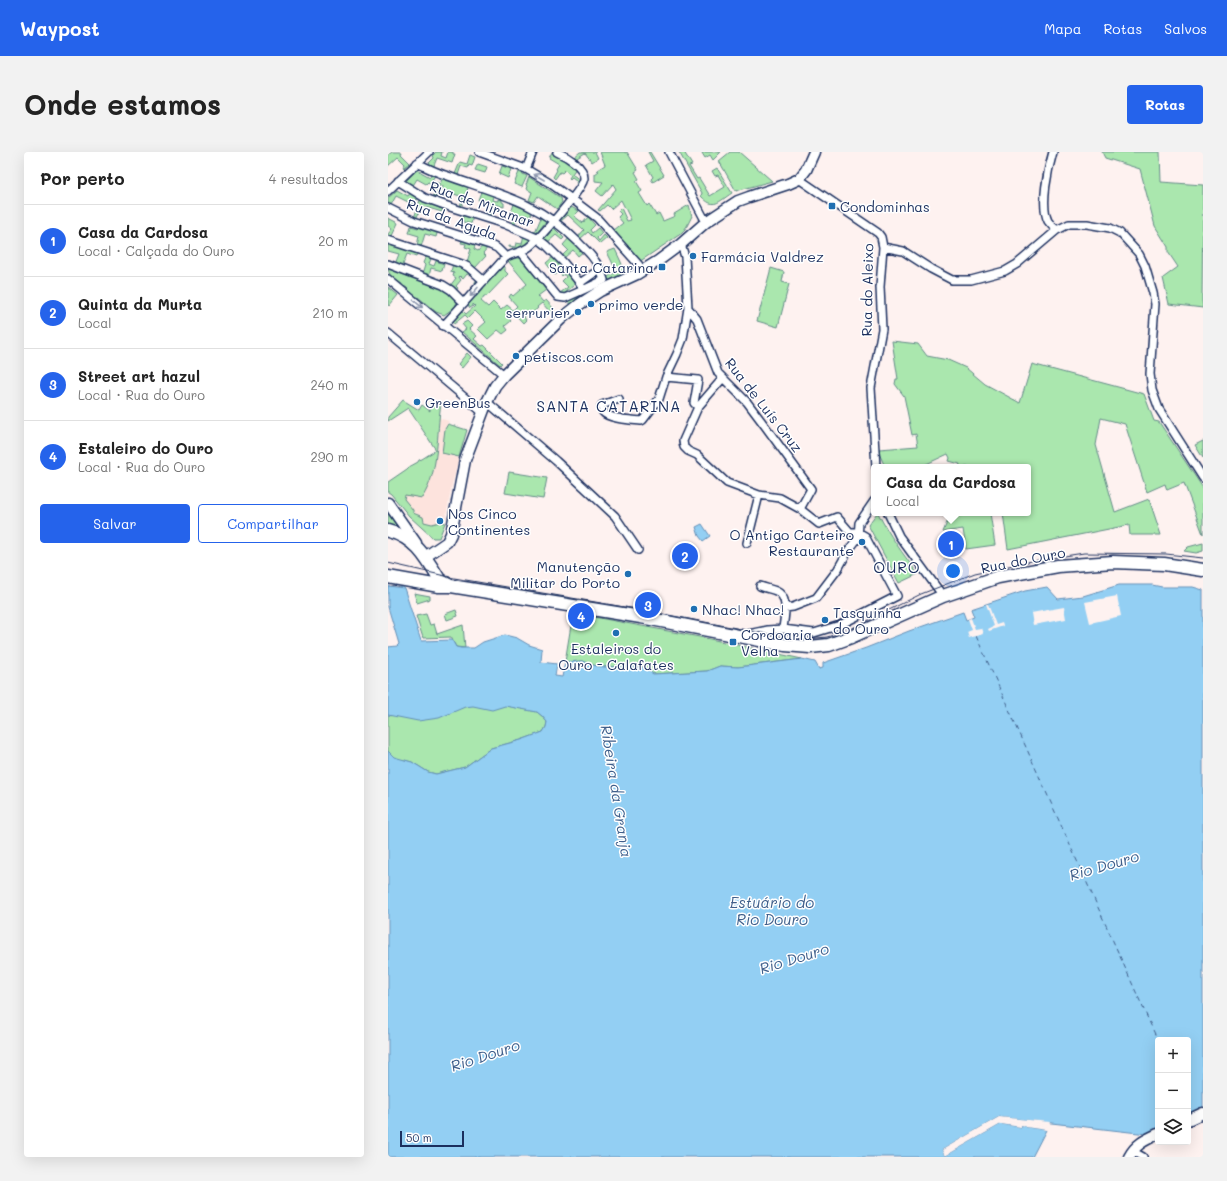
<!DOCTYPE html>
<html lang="pt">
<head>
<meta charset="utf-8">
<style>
  body { margin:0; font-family:Mali,sans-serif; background:#f2f2f2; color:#222 }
  .controls { position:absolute; right:12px; bottom:12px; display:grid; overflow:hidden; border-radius:4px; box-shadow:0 4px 16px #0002 }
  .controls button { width:36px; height:36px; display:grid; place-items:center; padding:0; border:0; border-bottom:1px solid #e0e0e0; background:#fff; color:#222; font:20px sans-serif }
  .scale { position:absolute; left:12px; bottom:10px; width:64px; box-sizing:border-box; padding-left:4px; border:2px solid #1b2f5e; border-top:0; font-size:11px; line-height:14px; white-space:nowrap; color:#1b2f5e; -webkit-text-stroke:3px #fff; paint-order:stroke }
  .you { position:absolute; left:565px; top:419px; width:14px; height:14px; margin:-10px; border:3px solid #fff; border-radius:50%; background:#1a73e8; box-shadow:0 0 0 6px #1a73e833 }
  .badge { display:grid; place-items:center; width:26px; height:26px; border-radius:50%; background:#2563eb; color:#fff; font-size:13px; font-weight:700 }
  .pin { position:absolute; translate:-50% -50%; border:2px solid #fff; box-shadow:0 1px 4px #0006 }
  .popup { position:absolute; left:483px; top:312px; width:160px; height:52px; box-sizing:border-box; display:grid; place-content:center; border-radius:4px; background:#fff; filter:drop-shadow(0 1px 3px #0005); font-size:13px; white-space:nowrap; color:#767676 }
  .popup b { font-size:15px; color:#222 }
  .popup::after { content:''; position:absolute; left:50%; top:100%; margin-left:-8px; border:8px solid transparent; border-top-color:#fff }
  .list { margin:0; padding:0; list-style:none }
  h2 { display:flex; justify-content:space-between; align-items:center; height:52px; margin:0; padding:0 16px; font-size:17px }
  h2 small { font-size:13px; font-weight:400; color:#767676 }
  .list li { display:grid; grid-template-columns:26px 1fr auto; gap:12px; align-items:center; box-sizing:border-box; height:72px; padding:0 16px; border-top:1px solid #e0e0e0 }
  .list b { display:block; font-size:15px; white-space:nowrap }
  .list p { margin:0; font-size:13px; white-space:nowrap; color:#767676 }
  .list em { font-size:13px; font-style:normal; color:#767676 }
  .actions { display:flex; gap:8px; padding:12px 16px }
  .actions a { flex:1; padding:9px 0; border:1px solid #2563eb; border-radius:4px; text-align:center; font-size:14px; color:#2563eb }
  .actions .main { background:#2563eb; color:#fff }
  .icon { flex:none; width:22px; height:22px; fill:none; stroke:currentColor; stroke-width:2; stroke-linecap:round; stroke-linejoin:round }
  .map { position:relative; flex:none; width:815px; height:1005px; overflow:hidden; border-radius:4px }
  header { display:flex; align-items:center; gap:24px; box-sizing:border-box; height:56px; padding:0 20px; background:#2563eb; color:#fff }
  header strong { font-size:19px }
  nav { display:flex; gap:22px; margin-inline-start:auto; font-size:14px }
  .intro { display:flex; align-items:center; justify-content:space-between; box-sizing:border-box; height:96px; padding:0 24px }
  h1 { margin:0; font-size:28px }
  .button { padding:10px 18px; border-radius:4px; background:#2563eb; color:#fff; font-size:14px; font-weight:700 }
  main { display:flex; gap:24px; padding:0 24px }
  aside { flex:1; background:#fff; border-radius:4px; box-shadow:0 4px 16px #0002 }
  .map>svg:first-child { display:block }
</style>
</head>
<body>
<header>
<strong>Waypost</strong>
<nav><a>Mapa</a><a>Rotas</a><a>Salvos</a></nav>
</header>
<div class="intro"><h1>Onde estamos</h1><a class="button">Rotas</a></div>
<main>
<aside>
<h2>Por perto<small>4 resultados</small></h2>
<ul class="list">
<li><span class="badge">1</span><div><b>Casa da Cardosa</b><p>Local · Calçada do Ouro</p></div><em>20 m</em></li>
<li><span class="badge">2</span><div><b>Quinta da Murta</b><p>Local</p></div><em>210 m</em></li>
<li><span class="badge">3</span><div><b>Street art hazul</b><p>Local · Rua do Ouro</p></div><em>240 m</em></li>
<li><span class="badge">4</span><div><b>Estaleiro do Ouro</b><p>Local · Rua do Ouro</p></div><em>290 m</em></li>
</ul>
<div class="actions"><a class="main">Salvar</a><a>Compartilhar</a></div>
</aside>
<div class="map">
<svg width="815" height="1005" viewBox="0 0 815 1005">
  <rect width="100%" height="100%" fill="#fef2f0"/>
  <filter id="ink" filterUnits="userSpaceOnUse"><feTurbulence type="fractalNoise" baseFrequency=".025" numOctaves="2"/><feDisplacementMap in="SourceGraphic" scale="8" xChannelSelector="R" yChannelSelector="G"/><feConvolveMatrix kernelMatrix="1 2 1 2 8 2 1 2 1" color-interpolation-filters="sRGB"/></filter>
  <g filter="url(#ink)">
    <!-- built -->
    <path fill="#fde3dd" d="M51 266 61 269 57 277 54 301 71 306 64 333 56 374 51 386H45L21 364 8 348 14 340 44 323 50 288Z"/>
    <!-- green -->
    <path fill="#aae7ae" stroke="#628b86" d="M4 0H14L13 2 22 11 16 16 15 15 17 12 10 5 0 14V3Z
      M48 0H54L53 4 58 6 60 0H65V2H67L64 11 49 6 45 16 39 13 46 6 45 3Z
      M164 0 181 8 188 16 184 22 193 29 190 33 188 31 189 29 184 25 182 27 181 26 183 23 177 18 174 21 172 20 167 27 165 25 169 18 168 17 171 12 161 6Z
      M192 0H207L210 6 204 10 197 1 189 6 193 13 185 6Z
      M212 0H237V1L239 0 250 18 247 20 251 27 248 29 254 39 251 41 259 54 261 52 268 63 271 61 275 69 287 64 286 62 301 53 304 64 299 74 294 81 251 110 226 78 235 71 230 65 233 62 230 59 233 56 239 69 243 68 233 48 223 57 219 53 212 59 210 58 228 37 225 32 214 44 208 39 215 30 207 29V22L211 19 209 18 217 13Z
      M260 0H262L276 23 265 30 263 27 265 25 258 13 265 9Z
      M291 0H296L304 13 301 14 309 27 311 26 322 44 337 35 330 23 327 24 324 19 329 16 344 41C330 50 326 58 313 44L314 41Z
      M316 0H333L325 8 322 3 317 6 314 1Z
      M342 0H351L384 29 348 39 331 9Z
      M714 0H772L773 30 815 33 814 149 815 156 781 152 775 126 790 115 780 100V95L767 74 752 17 717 6Z
      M82 3 87 5 84 14 81 13 80 16 73 14 70 23 67 22 72 10 79 12Z
      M90 12 99 15 97 21 87 18Z
      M114 14 123 17 120 26 111 22Z
      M29 18 42 25 45 20 48 22 44 28 52 32 55 25 81 33 73 56 67 54 68 52 72 54 75 45 54 38 55 34 52 33 46 47 40 44 41 43 45 45 49 35 40 30 38 32 29 27 24 35 17 30Z
      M131 20 139 24 134 35 126 32Z
      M141 25 173 46 174 50 169 57 150 44 146 50 141 48 144 40 138 37 139 34 138 33Z
      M94 37 106 41 104 48 110 49V47L114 48V50L116 51V55L106 52 102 64H99L102 52 90 48Z
      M9 38 20 44 23 40 52 53 51 56 55 57 54 60 34 54 28 67 26 66 32 48 29 47 26 53 8 44 3 53 8 56 7 57 0 53V46Z
      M127 49 145 57 142 65 138 63 136 67 131 65 127 72 132 74V75L124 72 127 62 123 61Z
      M183 55 191 59 186 64 195 71 200 65 207 73 202 78 204 81 210 76 214 81 209 86 211 89 216 83 219 86 212 92 200 80 192 87 190 85 196 78 180 63 173 69 172 68Z
      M76 61 85 64 83 72 75 70V68H74Z
      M154 63 159 68 148 82 143 80 144 79 147 80Z
      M0 66 10 71 3 86 0 85V82L4 77 0 74Z
      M31 73 50 78 48 85 37 82 33 95 29 94 31 84 21 81 23 74 30 76Z
      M166 76 176 86 174 88 168 83 160 90 162 92 157 89 156 87Z
      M136 82 143 87C136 94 131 98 121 95V94L127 95 128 91 134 92Z
      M75 85 88 90 86 97 90 99 96 92 101 94 95 101 98 104 87 116 86 115 85 116 79 110 83 97 77 95 78 92 73 91Z
      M182 85 196 99 190 104 185 98 176 106 174 104 180 98 175 93Z
      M0 90 30 100 28 105 19 102 14 115 7 112 11 102 0 99Z
      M227 97 233 110 238 123 184 154 180 149 219 129V125L229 120 219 100Z
      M39 102 44 104 41 112 46 114 48 109 56 112 54 119 43 116 41 124 34 123 37 113 35 111Z
      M166 104 186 128V133L176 142 172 141 180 135 174 129 178 125 176 122 174 124 171 120 167 123 158 111Z
      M129 106H133L140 113 158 138 150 144 155 150 158 148 166 157 162 160 154 151 149 155 150 156 142 163 139 161 136 165 138 168 135 171 124 159 119 164 123 169 117 174 120 178 115 182 110 178 100 187 90 177 98 170 87 159 80 166 77 163 66 172 65 169 75 159 78 162 87 154 85 152V154L82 156 80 153 82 148 87 144 88 145 95 137V133L99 131V128L112 114 117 115V119L120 122 99 144H96L93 149 100 155 105 150 113 158 119 153 125 158 129 154 121 145 123 142 125 144 139 132 120 109 121 108Z
      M65 111 75 115 91 127 87 131V130L89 127 83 121 81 123 79 122 75 127 72 124 71 125 73 128 68 134 70 136 68 139 62 134 68 126 65 124 66 121 63 120Z
      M0 114 54 135 71 148 68 152 67 155 56 163 48 160 30 145H28L18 135 14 134V132C6 126 0 125 0 114Z
      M383 116 396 120 394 130 401 132 390 175 369 169Z
      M0 135 10 143 1 154 0 153Z
      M79 169 84 174 81 177 89 184 86 187 94 194 96 193 114 211 112 213 74 180 78 177 74 172Z
      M504 189 530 192 539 204 560 208 578 216 597 232 632 251 644 212 756 242 766 269 771 270 815 336V382L796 331 779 338 777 332 759 340 737 272 713 266 708 293 727 360 761 347 773 383H742L741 373 620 397 615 361H640V315H571L572 312 561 309 562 306 560 302 532 315H497L491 301V297L530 294 528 282 524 283 516 244 507 232 508 227H510Z
      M79 201 83 205 74 216 70 212Z
      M15 248 31 258 34 253 42 259V250L53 251C48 283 52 318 34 346L17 343 16 347 25 358V361L35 365 36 370 44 372 52 370 57 371 51 386H45L21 364 3 342 0 340V330L19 317 21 315 30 310 31 308 34 307 48 298 20 256 0 269V265Z
      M60 272 79 278 71 305 54 301 57 277Z
      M815 289V306L807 293Z
      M121 320 159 326 155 347 117 341Z
      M0 359 10 374 11 376 9 377 0 374Z
      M489 361H490C501 383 515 402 530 422L511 431 480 373Z
      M563 361H602L607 393 578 397 575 377 555 380Z
      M815 391V399L808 401 796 399 800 395Z
      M26 441 42 444V447L29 451Z
      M68 458 70 464 59 468 57 462Z
      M185 461 322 487 414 507 350 515 332 514 319 519 265 522 256 515H216L204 513 195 509 177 510Z
      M38 462 42 473 46 472 49 482 75 473 77 496 68 495 63 485 35 486 28 464Z
      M0 545 86 546 149 560 154 564 159 570 158 575 155 580 133 588 103 596 77 615 48 622 40 620 24 610 16 608 0 611Z"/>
    <!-- water -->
    <path fill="#93cff3" stroke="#638fb7" d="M314 372 322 384 315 389 311 384 308 375Z
      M731 433H764L774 435H805L815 438V956L800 963V888H770V977L759 982 611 965 554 998 557 1004 613 972 633 975V973L638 974V975L658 978 644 1005H0V599L6 605 24 610 40 620 48 622 77 615 103 596 133 588 155 580 158 575 159 570 154 564 149 560 117 554 104 558 85 554 77 555 51 566 30 569 0 563V495L9 494 11 492 0 455V434L16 436 33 489 64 488 68 495 73 496H86L95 490 117 483 129 486 141 493 154 497 153 510 169 512 167 524 174 525 177 510 195 509 204 513 216 515H256L265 522 319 519 332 514 350 515 414 507 427 510 431 517 435 516V511L478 496 521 479 575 460 578 468 586 465 583 457 637 439 659 435 670 447 695 444Z"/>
    <!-- pier -->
    <path fill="#fef2f0" d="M729 444 733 464 702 471 697 450Z
      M598 452H600L608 473 614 471 615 474 601 479 600 477 606 474Z
      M676 455 678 467 645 473 643 461Z
      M583 466 587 477 593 476 595 482 581 486 579 480 584 478 580 467Z
      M611 965 662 970 661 972 612 967 556 998 558 1001 612 970 631 972 633 971 638 972 640 973 659 976 658 978 638 975 637 974 633 973V975L613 972 557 1004 554 998Z"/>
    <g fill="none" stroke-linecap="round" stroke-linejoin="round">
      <!-- ferry -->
      <path stroke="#3f5f8b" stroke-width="1" stroke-dasharray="5 4" stroke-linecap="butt" d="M588 484 770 889"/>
      <!-- street casing -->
      <g stroke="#1b2f5e" stroke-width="10">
        <path id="street" d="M91 0 138 17 160 30 184 47 209 66 251 113 249 122
          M281 0 318 70
          M665 0C660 17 652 53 660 69 662 72 666 76 669 78
          M29 11C38 15 47 20 57 23 107 41 150 49 189 89 199 99 206 105 212 117
          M138 17 145 0
          M411 27 490 81 493 85 495 95 492 135 494 177 483 236 488 315
          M10 29 37 46 62 55 116 72 149 86 158 93 175 110 192 131
          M0 39 41 0
          M0 56 26 69 102 93 109 96 118 105
          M0 88 74 112 80 115 96 129
          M293 92 297 105 300 156 309 167 330 221 359 250 377 274 423 337 412 357
          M495 95 515 99 543 117 564 128H583L617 119 629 112 669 78 681 72H699L722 76 732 81 751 102 757 114 765 141 767 152 762 222 764 238 771 257 815 326
          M133 100 170 145 177 146 195 138
          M0 112 55 133 63 138 76 151
          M212 117 216 128 195 138 192 131Z
          M0 127 116 223
          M55 174C71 157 86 139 102 122 107 117 112 111 117 106 123 101 133 101 141 95 151 87 196 36 196 26 196 14 178 4 169 0
          M0 181 94 260
          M278 225 310 228 306 251 310 255
          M335 226 310 255 295 289 296 295 300 299 309 303 339 331 371 343 392 346 412 357 431 372 449 365 462 380H470L477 384 509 444 452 473 426 481 395 477 380 478 356 483
          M231 247 214 253C213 256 213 257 215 260 220 267 245 268 253 269L255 268 271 247 278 225 289 202 295 187 300 156
          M99 250 168 309 227 364 250 398
          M500 361 511 384 555 444
          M359 391 371 343
          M372 434C377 436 383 437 388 439 402 445 396 465 395 477
          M397 456 405 455 428 446 450 417 460 399 470 386 471 371 486 349
          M744 999 755 1005"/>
      </g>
      <!-- secondary casing -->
      <g stroke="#1b2f5e" stroke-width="13">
        <path id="secondary" d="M0 351 28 391
          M37 405 59 390 63 382 77 308 99 250 107 234 116 223 173 167 192 152 212 139 249 122 270 109 293 92 318 70 350 49 361 45 400 32 411 27 418 18 426 0
          M800 968 815 961
          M741 1005C748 992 757 988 770 982"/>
      </g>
      <!-- primary casing -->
      <g stroke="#1b2f5e" stroke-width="15">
        <path id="primary" d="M0 379C26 385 38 405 51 427L55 430 63 434
          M0 425 51 434H63L253 465 397 493 422 495 441 493 463 485 555 444 610 425 670 414 725 410 776 412 815 418"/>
      </g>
      <!-- street -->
      <use href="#street" stroke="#fff" stroke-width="7"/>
      <!-- secondary -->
      <use href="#secondary" stroke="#fff" stroke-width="10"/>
      <!-- primary -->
      <use href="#primary" stroke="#fff" stroke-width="12"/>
      <!-- tram -->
      <path stroke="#1b2f5e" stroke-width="1" d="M0 411 66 426 254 458 400 486 419 487 439 485 449 482 469 474 533 442 587 421 644 409 696 401 778 402 815 406"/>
    </g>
    <!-- one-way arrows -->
    <defs><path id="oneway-shaft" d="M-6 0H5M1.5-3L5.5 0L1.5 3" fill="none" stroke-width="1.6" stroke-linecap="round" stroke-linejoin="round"/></defs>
    <g stroke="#8d97ae">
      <use href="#oneway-shaft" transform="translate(151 25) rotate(-150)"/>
      <use href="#oneway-shaft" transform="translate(86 140) rotate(131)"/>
      <use href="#oneway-shaft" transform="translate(30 152) rotate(40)"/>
    </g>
  </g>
  <!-- markers -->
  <g fill="#1f6fb2" stroke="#fff" stroke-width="1.5">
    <rect x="440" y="50" width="8" height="8" rx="2"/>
    <circle cx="305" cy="104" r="4"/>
    <rect x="270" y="111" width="8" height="8" rx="2"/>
    <circle cx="203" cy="152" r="4"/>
    <circle cx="190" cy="160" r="4"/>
    <circle cx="128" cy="204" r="4"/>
    <circle cx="29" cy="250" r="4"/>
    <circle cx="52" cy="369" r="4"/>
    <circle cx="474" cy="390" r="4"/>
    <circle cx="240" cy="422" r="4"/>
    <circle cx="306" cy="457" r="4"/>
    <circle cx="437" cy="468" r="4"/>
    <circle cx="228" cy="481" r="4"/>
    <rect x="341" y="486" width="8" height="8" rx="2"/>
  </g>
  <g text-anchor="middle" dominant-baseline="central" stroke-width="3" stroke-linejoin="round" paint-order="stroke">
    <!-- street labels -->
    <g font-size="14" fill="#1b2f5e" stroke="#fff">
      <text transform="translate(94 52) rotate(20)">Rua de Miramar</text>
      <text transform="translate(64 67) rotate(20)">Rua da Aguda</text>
      <text transform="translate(479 138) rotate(-89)">Rua do Aleixo</text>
      <text transform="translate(376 253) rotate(52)">Rua de Luís Cruz</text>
      <text transform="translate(635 408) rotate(-11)">Rua do Ouro</text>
    </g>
    <!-- poi labels -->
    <g font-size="14" fill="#1b2f5e" stroke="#fff" text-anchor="start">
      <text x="452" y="54">Condominhas</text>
      <text x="313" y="104">Farmácia Valdrez</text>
      <text x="266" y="115" text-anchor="end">Santa Catarina</text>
      <text x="211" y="152">primo verde</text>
      <text x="182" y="160" text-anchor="end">serrurier</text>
      <text x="136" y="204">petiscos.com</text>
      <text x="37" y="250">GreenBus</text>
      <text x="60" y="361">Nos Cinco<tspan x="60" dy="16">Continentes</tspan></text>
      <text x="466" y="382" text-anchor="end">O Antigo Carteiro<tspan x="466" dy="16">Restaurante</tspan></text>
      <text x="232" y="414" text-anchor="end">Manutenção<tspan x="232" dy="16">Militar do Porto</tspan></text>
      <text x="314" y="457">Nhac! Nhac!</text>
      <text x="445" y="460">Tasquinha<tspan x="445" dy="16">do Ouro</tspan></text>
      <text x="353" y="482">Cordoaria<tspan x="353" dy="16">Velha</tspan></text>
      <text x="228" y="496" text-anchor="middle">Estaleiros do<tspan x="228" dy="16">Ouro - Calafates</tspan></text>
    </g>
    <!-- neighbourhood labels -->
    <g font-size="15" letter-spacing="1" fill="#1b2f5e" stroke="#fff">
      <text x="221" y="254">SANTA CATARINA</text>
      <text x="509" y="415">OURO</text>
    </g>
    <!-- water labels -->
    <g font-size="15" font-style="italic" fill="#3f5f8b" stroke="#fff">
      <text transform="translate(229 639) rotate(81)">Ribeira da Granja</text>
      <text transform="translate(716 713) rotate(-16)">Rio Douro</text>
      <text x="384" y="750">Estuário do<tspan x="384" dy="17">Rio Douro</tspan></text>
      <text transform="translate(406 806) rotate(-17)">Rio Douro</text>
      <text transform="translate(97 903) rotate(-18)">Rio Douro</text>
    </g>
  </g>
</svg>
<div class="controls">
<button>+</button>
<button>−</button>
<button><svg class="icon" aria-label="layers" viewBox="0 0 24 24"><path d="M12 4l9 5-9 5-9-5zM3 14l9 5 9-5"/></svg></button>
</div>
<div class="scale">50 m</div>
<div class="you"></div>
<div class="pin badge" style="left:563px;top:392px">1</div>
<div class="popup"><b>Casa da Cardosa</b>Local</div>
<div class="pin badge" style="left:297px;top:404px">2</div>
<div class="pin badge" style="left:260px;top:453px">3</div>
<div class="pin badge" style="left:193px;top:464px">4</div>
</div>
</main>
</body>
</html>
